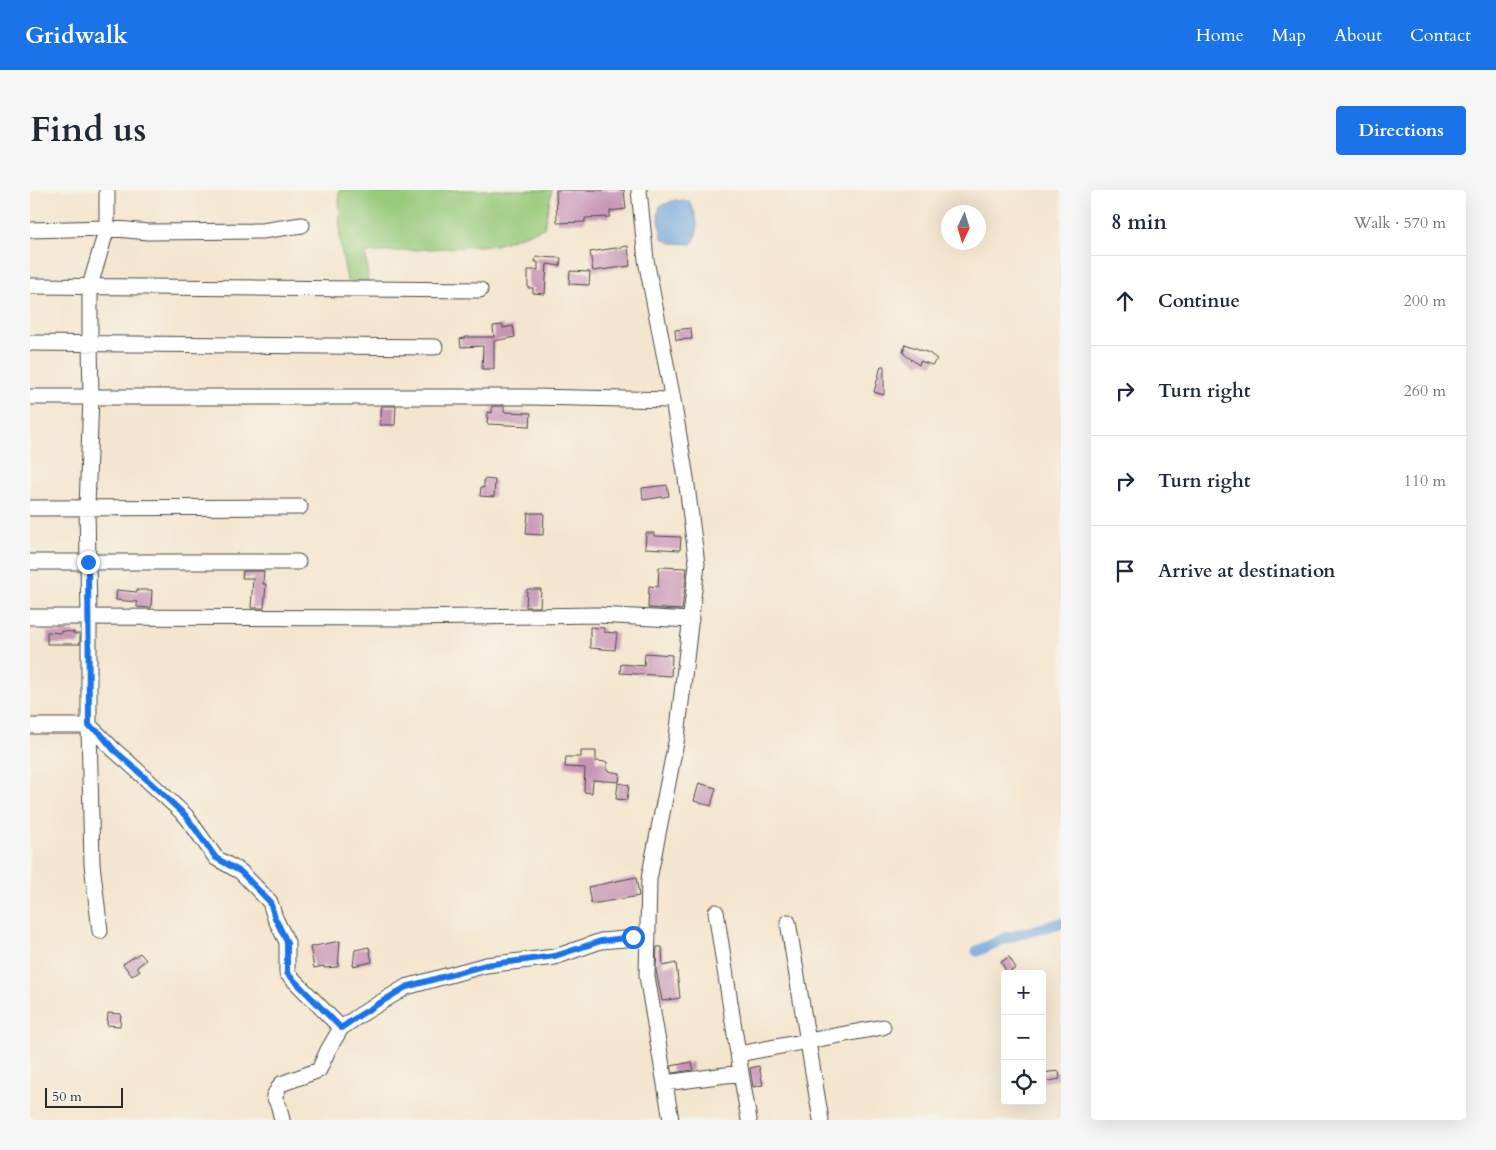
<!DOCTYPE html>
<html lang="en">
<head>
<meta charset="utf-8">
<style>
  body { margin:0; font-family:Cardo,serif; background:#f6f6f7; color:#1f2937 }
  .controls { position:absolute; right:15px; bottom:15px; display:grid; overflow:hidden; border-radius:5px; box-shadow:0 5px 20px #0002 }
  .controls button { width:45px; height:45px; display:grid; place-items:center; padding:0; border:0; border-bottom:1px solid #e0e1e3; background:#fff; color:#1f2937; font:25px sans-serif }
  .compass { position:absolute; left:911px; top:15px; width:45px; height:45px; border-radius:50%; background:#fff; box-shadow:0 5px 20px #0002; rotate:184deg }
  .scale { position:absolute; left:15px; bottom:12px; width:78px; box-sizing:border-box; padding-left:5px; border:2px solid #2b2b2b; border-top:0; font-size:14px; line-height:18px; white-space:nowrap; color:#2b2b2b; -webkit-text-stroke:4px #f7f3e8; paint-order:stroke }
  .stop { position:absolute; width:15px; height:15px; margin:-11px; border:4px solid #1a73e8; border-radius:50%; background:#fff }
  .stop.end { background:#1a73e8; border-color:#fff; box-shadow:0 1px 5px #0008 }
  .list { margin:0; padding:0; list-style:none }
  h2 { display:flex; justify-content:space-between; align-items:center; height:65px; margin:0; padding:0 20px; font-size:21px }
  h2 small { font-size:16px; font-weight:400; color:#747a83 }
  .list li { display:grid; grid-template-columns:32px 1fr auto; gap:15px; align-items:center; box-sizing:border-box; height:90px; padding:0 20px; border-top:1px solid #e0e1e3 }
  .list b { display:block; font-size:19px; white-space:nowrap }
  .list em { font-size:16px; font-style:normal; color:#747a83 }
  .icon { flex:none; width:28px; height:28px; fill:none; stroke:currentColor; stroke-width:2; stroke-linecap:round; stroke-linejoin:round }
  .map { position:relative; flex:none; width:1031px; height:930px; overflow:hidden; border-radius:5px }
  header { display:flex; align-items:center; gap:30px; box-sizing:border-box; height:70px; padding:0 25px; background:#1a73e8; color:#fff }
  header strong { font-size:24px }
  nav { display:flex; gap:28px; margin-inline-start:auto; font-size:18px }
  .intro { display:flex; align-items:center; justify-content:space-between; box-sizing:border-box; height:120px; padding:0 30px }
  h1 { margin:0; font-size:35px }
  .button { padding:12px 22px; border-radius:5px; background:#1a73e8; color:#fff; font-size:18px; font-weight:700 }
  main { display:flex; gap:30px; padding:0 30px }
  aside { flex:1; background:#fff; border-radius:5px; box-shadow:0 5px 20px #0002 }
  .map>svg:first-child { display:block }
</style>
</head>
<body>
<header>
<strong>Gridwalk</strong>
<nav><a>Home</a><a>Map</a><a>About</a><a>Contact</a></nav>
</header>
<div class="intro"><h1>Find us</h1><a class="button">Directions</a></div>
<main>
<div class="map">
<svg width="1031" height="930" viewBox="0 0 1031 930">
  <rect width="100%" height="100%" fill="#f7f3e8"/>
  <filter id="ink" filterUnits="userSpaceOnUse"><feTurbulence type="fractalNoise" baseFrequency=".02" numOctaves="2"/><feDisplacementMap in="SourceGraphic" scale="10" xChannelSelector="R" yChannelSelector="G"/><feConvolveMatrix kernelMatrix="1 2 1 2 8 2 1 2 1" color-interpolation-filters="sRGB"/></filter>
  <filter id="wash" filterUnits="userSpaceOnUse"><feTurbulence type="fractalNoise" baseFrequency=".0096" numOctaves="4" result="noise"/><feDisplacementMap in="SourceGraphic" scale="20" xChannelSelector="R" yChannelSelector="G"/><feGaussianBlur stdDeviation="1.12" result="paint"/><feColorMatrix in="noise" values="0 0 0 0 0 0 0 0 0 0 0 0 0 0 0 0 0 1.4 0 .05"/><feComposite in="paint" operator="in"/></filter>
  <g filter="url(#wash)">
    <rect width="100%" height="100%" fill="#f4e5ce"/>
    <!-- green -->
    <path fill="#98ca7b" stroke="#627a53" d="M309 0H522L514 38 466 55 336 63 338 91H317L310 53Z"/>
    <!-- water -->
    <path fill="#70a5dd" stroke="#4e6884" d="M645 10 659 11C667 25 671 40 662 54L641 53 632 48 628 24 630 16Z"/>
    <g fill="none" stroke-linecap="round" stroke-linejoin="round">
      <!-- canal -->
      <path stroke="#70a5dd" stroke-width="11" d="M947 761 976 748 1031 733"/>
    </g>
    <g id="blocks">
      <!-- building -->
      <path fill="#c794b6" d="M526 0H594L596 19 580 21V27L555 28V32L527 33Z
        M598 56 600 76 563 81 560 62Z
        M506 67 531 68 530 76 517 74 515 104 503 103V98H498V80H508V72H505Z
        M540 81 560 82 559 95 539 94Z
        M473 135V138L483 136 485 147 464 151V179H452L453 156 431 157 430 149 435 148V147H464L463 136Z
        M661 138 662 149 646 150 645 140Z
        M875 154 899 163 907 169 902 175 890 171 889 175 873 163Z
        M851 176H854V205L844 202Z
        M352 216H366L365 235H350Z
        M462 216H474V222L501 223 500 236 457 234 458 222 462 223Z
        M454 289 465 290 464 307 450 306 451 297 454 298Z
        M637 295 639 306 613 310 612 298Z
        M498 323H514L513 345 496 344Z
        M616 343H624V346L651 347 650 360 615 358Z
        M629 377 657 378 652 420 618 418 619 396 628 397Z
        M213 381H234L233 394H236L234 418H221L223 388H212Z
        M497 399H511L510 417H496Z
        M87 400 107 402V400H122L121 418 107 417V412L86 410Z
        M560 437 574 438V442L587 443 585 460 560 458Z
        M31 441 44 442V444H50V454H17V442L31 443Z
        M615 463 642 465 641 486 590 483 591 474 614 476Z
        M551 561H566V571L577 572V581L590 583 589 592 563 590 562 603 554 602 555 578 535 577 536 567H551Z
        M588 593 599 595 597 610 586 609Z
        M669 593 686 598 681 616 664 611Z
        M606 687 609 706 561 714 558 697Z
        M310 751 308 777 294 778V776L284 778 280 757Z
        M339 757 342 772 323 776 325 760Z
        M627 757H632L633 776 646 773 650 808 632 811 626 780Z
        M110 763 116 770 107 777 110 780 102 786 93 774Z
        M979 767 986 778 977 783 971 772Z
        M78 823 91 824 90 836 77 835Z
        M662 872 663 880 643 883 641 876Z
        M729 876 733 895 723 897 720 878Z
        M1029 881 1030 889 1013 892 1012 883Z"/>
    </g>
  </g>
  <g filter="url(#ink)">
    <use href="#blocks" fill-opacity="0" stroke="#494743" stroke-width="1"/>
    <g fill="none" stroke-linecap="round" stroke-linejoin="round">
      <!-- minor casing -->
      <g stroke="#494743" stroke-width="17">
        <path id="minor" d="M609 0 616 70 643 210 656 288 667 374 647 547 619 689 617 786 641 930
          M0 40 77 38 118 42 232 41 272 35
          M0 96 450 100
          M0 153 405 157
          M0 207H501L643 210
          M0 318 270 317
          M0 372H268
          M0 427 382 428 567 425 661 430
          M0 536H59L62 538 84 560 98 572 156 626 186 668 211 682 240 712 245 728 257 752V783L311 838
          M758 732 791 930
          M70 741 62 674 59 536V427L57 317 61 207 60 153V96L77 38V0
          M708 864 853 837
          M711 883 719 930
          M635 893 711 883 686 722
          M252 930 249 917 244 906 251 894 289 880 298 860 311 838 330 825 376 797 456 775 525 767 571 751 618 747"/>
      </g>
      <!-- minor -->
      <use href="#minor" stroke="#fff" stroke-width="15"/>
    </g>
  </g>
  <g fill="none" stroke-linecap="round" stroke-linejoin="round" filter="url(#ink)">
    <!-- route -->
    <path stroke="#1a73e8" stroke-width="6" d="M58 372 59 536 70 543 84 560 98 572 156 626 186 668 211 682 240 712 245 728 257 752V783L311 838 330 825 376 797 456 775 525 766 571 751 603 747"/>
  </g>
</svg>
<div class="controls">
<button>+</button>
<button>−</button>
<button><svg class="icon" aria-label="locate" viewBox="0 0 24 24"><circle cx="12" cy="12" r="6"/><path d="M12 2v4M12 18v4M2 12h4M18 12h4"/></svg></button>
</div>
<svg class="compass" viewBox="-18 -18 36 36"><path d="M0-13l5 13h-10z" fill="#e53935"/><path d="M0 13l5-13h-10z" fill="#747a83"/></svg>
<div class="scale">50 m</div>
<div class="stop" style="left:603px;top:747px"></div>
<div class="stop end" style="left:58px;top:372px"></div>
</div>
<aside>
<h2>8 min<small>Walk · 570 m</small></h2>
<ul class="list">
<li><svg class="icon" aria-label="ahead" viewBox="0 0 24 24"><path d="M12 20V5M6 11l6-6 6 6"/></svg><div><b>Continue</b></div><em>200 m</em></li>
<li><svg class="icon" aria-label="right" viewBox="0 0 24 24"><path d="M7 20v-9h11M14 6l5 5-5 5"/></svg><div><b>Turn right</b></div><em>260 m</em></li>
<li><svg class="icon" aria-label="right" viewBox="0 0 24 24"><path d="M7 20v-9h11M14 6l5 5-5 5"/></svg><div><b>Turn right</b></div><em>110 m</em></li>
<li><svg class="icon" aria-label="arrive" viewBox="0 0 24 24"><path d="M6 21V4h12l-3 4 3 4H6"/></svg><div><b>Arrive at destination</b></div></li>
</ul>
</aside>
</main>
</body>
</html>
